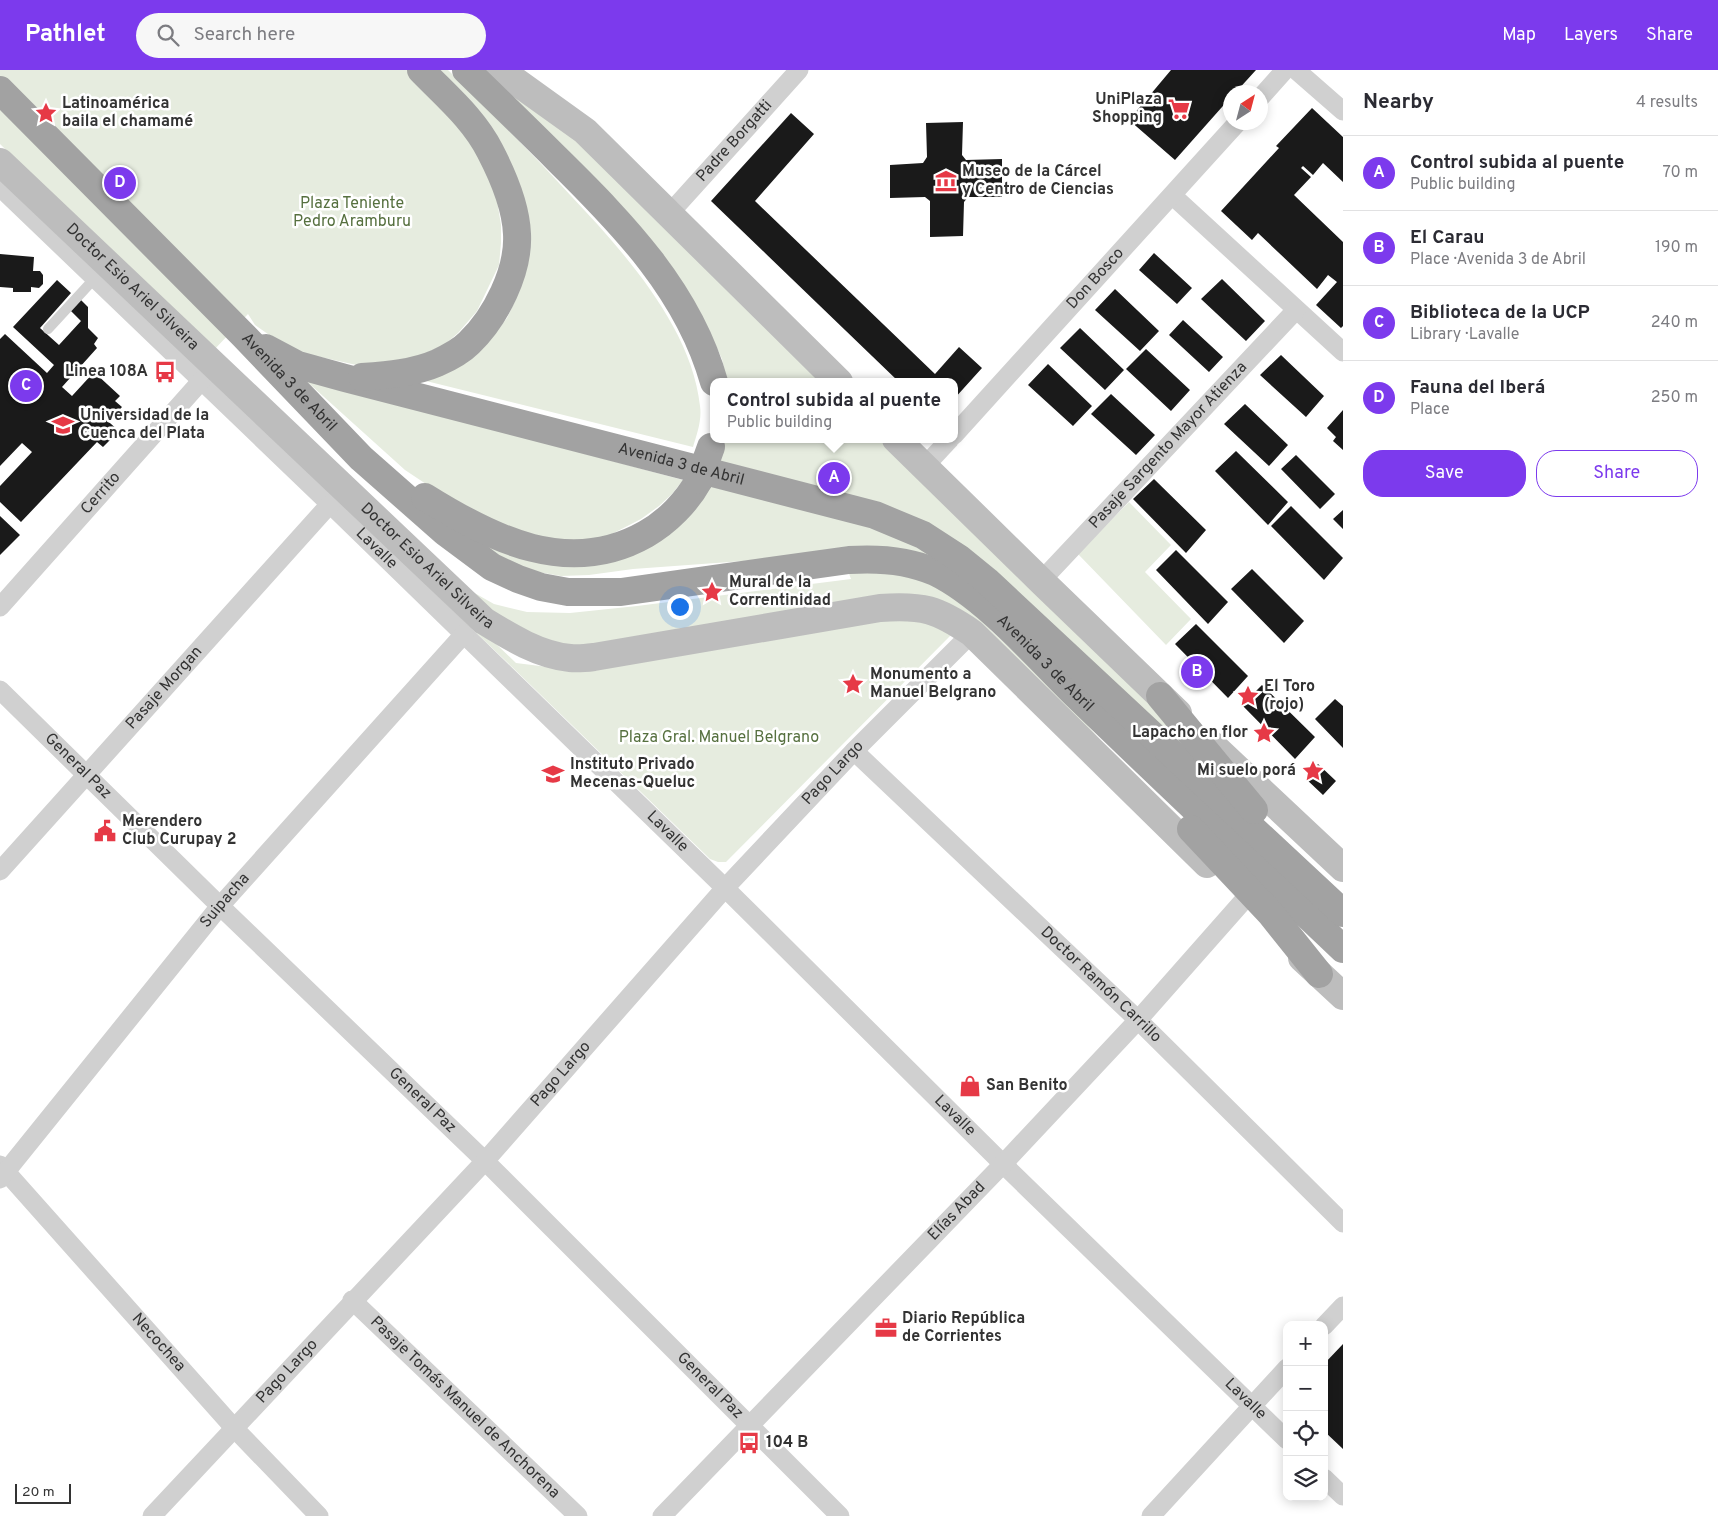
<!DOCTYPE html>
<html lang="en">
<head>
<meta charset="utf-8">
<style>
  body { margin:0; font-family:Overpass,sans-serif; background:#f7f7f7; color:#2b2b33 }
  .controls { position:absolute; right:15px; bottom:15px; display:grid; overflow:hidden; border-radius:10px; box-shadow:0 2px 12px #0003 }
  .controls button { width:45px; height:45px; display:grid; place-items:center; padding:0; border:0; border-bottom:1px solid #e1e1e2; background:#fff; color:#2b2b33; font:25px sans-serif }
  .compass { position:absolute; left:1223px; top:15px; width:45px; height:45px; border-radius:50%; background:#fff; box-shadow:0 2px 12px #0003; rotate:36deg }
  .scale { position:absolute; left:15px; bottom:12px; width:56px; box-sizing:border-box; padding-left:5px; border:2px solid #333; border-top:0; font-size:14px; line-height:18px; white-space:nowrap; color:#333; -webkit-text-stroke:4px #fff; paint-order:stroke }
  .you { position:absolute; left:679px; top:536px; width:18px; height:18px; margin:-12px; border:4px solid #fff; border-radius:50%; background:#1a73e8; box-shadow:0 0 0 8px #1a73e833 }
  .badge { display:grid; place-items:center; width:32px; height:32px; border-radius:50%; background:#7c3aed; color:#fff; font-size:16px; font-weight:700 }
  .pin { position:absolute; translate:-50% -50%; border:2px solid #fff; box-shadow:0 1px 5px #0006 }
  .popup { position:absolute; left:710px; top:308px; width:248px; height:65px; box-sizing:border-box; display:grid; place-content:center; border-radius:10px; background:#fff; filter:drop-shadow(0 1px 4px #0005); font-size:16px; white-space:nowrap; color:#7c7c81 }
  .popup b { font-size:19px; color:#2b2b33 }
  .popup::after { content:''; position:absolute; left:50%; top:100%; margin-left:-10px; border:10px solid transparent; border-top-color:#fff }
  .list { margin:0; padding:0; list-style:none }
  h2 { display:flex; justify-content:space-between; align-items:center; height:65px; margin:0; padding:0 20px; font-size:21px }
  h2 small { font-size:16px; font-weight:400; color:#7c7c81 }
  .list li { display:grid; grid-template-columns:32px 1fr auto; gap:15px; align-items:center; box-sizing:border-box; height:75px; padding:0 20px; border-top:1px solid #e1e1e2 }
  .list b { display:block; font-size:19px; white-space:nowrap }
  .list p { margin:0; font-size:16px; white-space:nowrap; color:#7c7c81 }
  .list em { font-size:16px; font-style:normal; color:#7c7c81 }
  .actions { display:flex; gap:10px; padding:15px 20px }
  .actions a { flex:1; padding:11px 0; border:1px solid #7c3aed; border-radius:20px; text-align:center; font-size:18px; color:#7c3aed }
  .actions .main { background:#7c3aed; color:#fff }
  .icon { flex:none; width:28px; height:28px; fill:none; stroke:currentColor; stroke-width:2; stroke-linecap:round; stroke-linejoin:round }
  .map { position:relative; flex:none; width:1343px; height:1446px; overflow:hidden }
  header { display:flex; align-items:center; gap:30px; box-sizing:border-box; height:70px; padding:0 25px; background:#7c3aed; color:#fff }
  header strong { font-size:24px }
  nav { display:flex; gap:28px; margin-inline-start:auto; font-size:18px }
  .search { width:350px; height:45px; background:#f7f7f7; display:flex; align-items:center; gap:12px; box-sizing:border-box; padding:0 18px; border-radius:28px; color:#7c7c81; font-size:19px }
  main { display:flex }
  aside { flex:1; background:#fff }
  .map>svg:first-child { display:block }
</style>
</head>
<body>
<header>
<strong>Pathlet</strong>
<div class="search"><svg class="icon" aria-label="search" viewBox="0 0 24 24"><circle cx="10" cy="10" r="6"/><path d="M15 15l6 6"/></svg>Search here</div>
<nav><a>Map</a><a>Layers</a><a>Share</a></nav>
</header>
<main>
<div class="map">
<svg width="1343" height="1446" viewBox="0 0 1343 1446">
  <rect width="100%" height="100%" fill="#fff"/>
  <!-- green -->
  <path fill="#e6ecdf" d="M0 0H412L458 46 495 118 501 155V173L499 195 477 241 458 263 444 275 415 288 361 296 298 282 275 269 255 255 248 244 213 281 0 74Z
    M437 0H448C490 42 532 83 572 127 624 182 692 258 700 336 702 350 697 364 693 377L422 310 493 266 507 248 516 229 527 188Z
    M490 8 555 47 824 312H727L722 289 706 254Z
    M0 98 516 593 548 597 909 541 951 565 726 792H718L710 789 512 597 0 109Z
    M303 308 683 410 672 424 659 436 641 449 606 467 588 471H562L532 465 505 456 429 416 405 400Z
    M723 369H883L1185 667 1245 738 982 500 715 399Z
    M711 410 861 447 951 492 839 484 633 499 589 505 561 506 532 501 484 482 478 468 589 493Z
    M1129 432 1171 475 1145 502 1191 549 1166 575 1078 484Z
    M848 501 909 504 941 517 973 543 1071 636 1132 707 936 535 577 581 516 566 448 508 494 534 527 542 570 543 637 536 851 509Z"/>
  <!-- building -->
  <path fill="#1a1a1a" d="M1171 0H1256L1236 22H1230V28L1175 90 1129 50Z
    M1312 38 1343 67V112L1323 93 1313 105 1303 96 1301 98 1311 107 1294 125 1343 172V256L1341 258 1316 235 1337 212 1328 205 1317 219 1258 163 1252 170 1221 141 1279 78 1276 76Z
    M791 43 814 64 755 131 935 304 959 277 982 298 954 329V312H899L711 131Z
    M963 52 962 85 966 90 1002 89V127H968L964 132 963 166 930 167V131L925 127 890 128V95L923 93 927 87 926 53Z
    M1154 183 1192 218 1177 234 1139 200Z
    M0 184 34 187 33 201H40L43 205V214L39 218 31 217V222H13V218L0 217Z
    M1222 209 1265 251 1246 271 1201 229Z
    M57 210 71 223 40 258 59 275 81 251 69 239 79 228 88 237V258L98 268 94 274 97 278 62 317 72 326 94 302 120 326 115 331 122 337 110 350 104 344 102 346 119 361 103 377 97 372 21 452 0 432V416L32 382 22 373 0 396V269L5 264 47 303 54 295 13 257Z
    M1115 219 1159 261 1140 281 1095 240Z
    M1183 250 1223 287 1209 302 1169 265Z
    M1080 258 1124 300 1105 320 1060 278Z
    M1146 279 1190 320 1171 341 1126 299Z
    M1281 285 1324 326 1306 347 1260 305Z
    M1048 294 1092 336 1073 356 1028 315Z
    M1111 324 1155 365 1136 385 1091 344Z
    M1245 334 1288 375 1269 396 1224 354Z
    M1343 340V380L1333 371 1336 367 1327 358Z
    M1236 381 1288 432 1268 455 1215 401Z
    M1296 385 1335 424 1320 439 1281 399Z
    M1154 409 1206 460 1186 483 1133 429Z
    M1291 436 1343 488 1324 510 1271 456Z
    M1343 440V459L1333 449Z
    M0 446 20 465 0 485Z
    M1176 480 1228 532 1208 554 1156 500Z
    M1252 499 1304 551 1284 573 1231 519Z
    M1196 554 1248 606 1228 628 1175 574Z
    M1262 615 1315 667 1295 689 1242 635Z
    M1335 629 1343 636V678L1315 649Z
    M1318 694 1336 711 1323 725 1305 708Z
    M1343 1274V1379L1324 1361V1294Z"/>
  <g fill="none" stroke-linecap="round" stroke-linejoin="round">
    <!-- service -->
    <path stroke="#d0d0d0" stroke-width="10" d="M48 259 95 208"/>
    <!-- minor -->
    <g stroke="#d0d0d0" stroke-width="19">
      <path d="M1296 0 1343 41"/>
      <path d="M1260 28 1285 0"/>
      <path id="s1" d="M0 117 330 434 725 818 1003 1094 1287 1370"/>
      <path d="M1173 126 1343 282"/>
      <path id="s2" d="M669 144 799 0"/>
      <path id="s3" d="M954 365 1238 52"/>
      <path d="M924 397 950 369"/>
      <path id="s4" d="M1041 511 1296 240"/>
      <path id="s5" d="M0 537 202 310"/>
      <path id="s6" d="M0 620 220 836 485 1091 840 1446"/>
      <path id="s7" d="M854 681 1138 950 1343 1153"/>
      <path id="s8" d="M0 801 330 434"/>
      <path id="s9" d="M0 1095 235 1359 319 1446"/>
      <path id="s10" d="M0 1109 220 836 464 564"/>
      <path id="s11" d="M352 1230 578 1446"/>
      <path d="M1324 1256 1343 1236"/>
      <path d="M1324 1408 1343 1426"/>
      <path id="s12" d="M152 1446 485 1091 725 818 854 681 972 563"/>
      <path id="s13" d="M662 1446 1003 1094 1138 950 1244 830"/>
      <path d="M1151 1446 1287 1298"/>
    </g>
    <!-- secondary -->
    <g stroke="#bdbdbd" stroke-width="28">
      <path d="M500 0 585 61 839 312"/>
      <path id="s14" d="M0 92 484 551C510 567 539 585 570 588 578 589 586 588 594 587L880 538C923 535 937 539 972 563L1207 794"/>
      <path d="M896 369 1041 511 1178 643"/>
      <path d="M1211 674 1343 798"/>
      <path d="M1302 888 1343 926"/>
    </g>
    <!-- trunk -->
    <g stroke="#a2a2a2" stroke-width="28">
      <path d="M466 0C497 30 528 60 559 91 623 154 689 222 714 312"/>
      <path id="s15" d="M0 20 243 265 361 388 445 462 492 497 518 509 541 517 568 522H621L849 490C879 488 908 490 935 502 986 527 1036 586 1077 626 1165 711 1254 795 1343 879"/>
      <path id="s16" d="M266 278 298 295 345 308 875 445 923 465 960 489 987 511 1343 843"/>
      <path d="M362 307C388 305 414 303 437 293 448 288 461 281 469 273 496 247 519 201 517 164 516 137 502 104 490 81 474 49 446 26 421 0"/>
      <path d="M425 427C492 469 569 508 646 464 667 452 687 432 699 410"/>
      <path d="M1160 626 1254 740"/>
      <path d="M1191 759 1271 844 1319 904"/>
    </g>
    <!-- trunk-bridge -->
    <path stroke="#a2a2a2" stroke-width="28" d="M699 410 711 377"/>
  </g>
  <!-- icons -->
  <defs>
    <g id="supermarket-bare" transform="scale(1.725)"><path d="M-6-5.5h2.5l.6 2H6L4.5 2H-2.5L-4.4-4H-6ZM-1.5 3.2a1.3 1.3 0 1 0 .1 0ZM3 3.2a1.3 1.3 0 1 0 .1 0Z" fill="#e63946" stroke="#fff" stroke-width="2.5" paint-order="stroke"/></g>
    <g id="sight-bare" transform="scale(1.725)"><path d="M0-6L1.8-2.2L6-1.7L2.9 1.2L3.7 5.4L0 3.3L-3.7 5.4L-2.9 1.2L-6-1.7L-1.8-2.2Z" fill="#e63946" stroke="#fff" stroke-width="2.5" paint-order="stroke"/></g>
    <g id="museum-bare" transform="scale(1.725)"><path d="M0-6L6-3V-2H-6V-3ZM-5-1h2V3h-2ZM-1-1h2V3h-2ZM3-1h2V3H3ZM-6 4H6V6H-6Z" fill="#e63946" stroke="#fff" stroke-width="2.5" paint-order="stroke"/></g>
    <g id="bus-bare" transform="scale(1.725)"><path d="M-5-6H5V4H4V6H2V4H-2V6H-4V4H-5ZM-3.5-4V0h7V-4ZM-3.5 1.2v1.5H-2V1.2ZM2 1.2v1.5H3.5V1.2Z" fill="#e63946" stroke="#fff" stroke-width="2.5" paint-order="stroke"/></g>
    <g id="university-bare" transform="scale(1.725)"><path d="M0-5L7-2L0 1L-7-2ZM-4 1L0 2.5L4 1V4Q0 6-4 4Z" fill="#e63946" stroke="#fff" stroke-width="2.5" paint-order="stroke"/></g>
    <g id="school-bare" transform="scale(1.725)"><path d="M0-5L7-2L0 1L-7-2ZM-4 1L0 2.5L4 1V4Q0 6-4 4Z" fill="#e63946" stroke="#fff" stroke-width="2.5" paint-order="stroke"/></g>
    <g id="civic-bare" transform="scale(1.725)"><path d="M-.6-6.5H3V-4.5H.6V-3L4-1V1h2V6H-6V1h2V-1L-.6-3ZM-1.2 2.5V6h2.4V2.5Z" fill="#e63946" stroke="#fff" stroke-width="2.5" paint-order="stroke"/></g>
    <g id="shop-bare" transform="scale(1.725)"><path d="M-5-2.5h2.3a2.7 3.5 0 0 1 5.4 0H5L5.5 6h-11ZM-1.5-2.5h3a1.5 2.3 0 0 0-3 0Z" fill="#e63946" stroke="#fff" stroke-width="2.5" paint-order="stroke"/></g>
    <g id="office-bare" transform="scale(1.725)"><path d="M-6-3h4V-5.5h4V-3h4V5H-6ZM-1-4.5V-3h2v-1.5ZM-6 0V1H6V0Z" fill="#e63946" stroke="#fff" stroke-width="2.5" paint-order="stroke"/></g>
  </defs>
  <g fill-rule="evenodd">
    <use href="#supermarket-bare" x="1179" y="39"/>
    <use href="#sight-bare" x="46" y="43"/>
    <use href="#museum-bare" x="946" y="111"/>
    <use href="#bus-bare" x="165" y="302"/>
    <use href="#university-bare" x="63" y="355"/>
    <use href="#sight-bare" x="712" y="522"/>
    <use href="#sight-bare" x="853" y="614"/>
    <use href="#sight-bare" x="1248" y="626"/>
    <use href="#sight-bare" x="1264" y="663"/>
    <use href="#sight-bare" x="1313" y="701"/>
    <use href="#school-bare" x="553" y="704"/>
    <use href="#civic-bare" x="105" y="761"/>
    <use href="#shop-bare" x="970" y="1016"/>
    <use href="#office-bare" x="886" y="1258"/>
    <use href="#bus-bare" x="749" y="1373"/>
  </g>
  <g text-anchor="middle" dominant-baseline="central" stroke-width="5" stroke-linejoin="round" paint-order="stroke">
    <!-- poi labels -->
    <g font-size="16" font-weight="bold" fill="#333" stroke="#fff" text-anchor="start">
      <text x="1162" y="30" text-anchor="end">UniPlaza<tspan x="1162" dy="18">Shopping</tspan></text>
      <text x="62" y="34">Latinoamérica<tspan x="62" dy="18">baila el chamamé</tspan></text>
      <text x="962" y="102">Museo de la Cárcel<tspan x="962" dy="18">y Centro de Ciencias</tspan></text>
      <text x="148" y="302" text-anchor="end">Linea 108A</text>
      <text x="80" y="346">Universidad de la<tspan x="80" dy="18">Cuenca del Plata</tspan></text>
      <text x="729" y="513">Mural de la<tspan x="729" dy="18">Correntinidad</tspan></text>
      <text x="870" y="605">Monumento a<tspan x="870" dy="18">Manuel Belgrano</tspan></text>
      <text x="1264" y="617">El Toro<tspan x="1264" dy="18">(rojo)</tspan></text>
      <text x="1248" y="663" text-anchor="end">Lapacho en flor</text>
      <text x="570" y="695">Instituto Privado<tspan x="570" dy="18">Mecenas-Queluc</tspan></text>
      <text x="1296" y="701" text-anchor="end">Mi suelo porá</text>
      <text x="122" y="752">Merendero<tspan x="122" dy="18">Club Curupay 2</tspan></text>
      <text x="986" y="1016">San Benito</text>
      <text x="902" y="1249">Diario República<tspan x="902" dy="18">de Corrientes</tspan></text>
      <text x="766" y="1373">104 B</text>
    </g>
    <!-- street labels -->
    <g font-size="16" fill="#333" stroke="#fff">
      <text stroke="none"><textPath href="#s2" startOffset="98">Padre Borgatti</textPath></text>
      <text stroke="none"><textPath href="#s3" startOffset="211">Don Bosco</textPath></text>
      <text stroke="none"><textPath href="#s14" startOffset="182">Doctor Esio Ariel Silveira</textPath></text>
      <text stroke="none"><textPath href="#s15" startOffset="411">Avenida 3 de Abril</textPath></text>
      <text stroke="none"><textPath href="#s4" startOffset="186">Pasaje Sargento Mayor Atienza</textPath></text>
      <text stroke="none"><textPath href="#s16" startOffset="432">Avenida 3 de Abril</textPath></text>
      <text stroke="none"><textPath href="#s5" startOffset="152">Cerrito</textPath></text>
      <text stroke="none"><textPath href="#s1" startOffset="522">Lavalle</textPath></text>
      <text stroke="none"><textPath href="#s14" startOffset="588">Doctor Esio Ariel Silveira</textPath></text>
      <text stroke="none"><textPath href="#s15" startOffset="1281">Avenida 3 de Abril</textPath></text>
      <text stroke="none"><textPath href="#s8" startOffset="246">Pasaje Morgan</textPath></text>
      <text stroke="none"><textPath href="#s6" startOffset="109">General Paz</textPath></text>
      <text stroke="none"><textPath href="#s12" startOffset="1008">Pago Largo</textPath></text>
      <text stroke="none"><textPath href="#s1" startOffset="928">Lavalle</textPath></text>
      <text stroke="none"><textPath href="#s10" startOffset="358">Suipacha</textPath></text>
      <text stroke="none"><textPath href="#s7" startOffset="340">Doctor Ramón Carrillo</textPath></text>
      <text stroke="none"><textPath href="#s12" startOffset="602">Pago Largo</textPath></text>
      <text stroke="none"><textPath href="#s6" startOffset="589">General Paz</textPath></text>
      <text stroke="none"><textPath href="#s1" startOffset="1332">Lavalle</textPath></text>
      <text stroke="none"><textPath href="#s13" startOffset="424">Elías Abad</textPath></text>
      <text stroke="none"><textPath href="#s9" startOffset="238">Necochea</textPath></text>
      <text stroke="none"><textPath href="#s12" startOffset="198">Pago Largo</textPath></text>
      <text stroke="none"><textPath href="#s6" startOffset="994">General Paz</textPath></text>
      <text stroke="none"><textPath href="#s1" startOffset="1738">Lavalle</textPath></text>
      <text stroke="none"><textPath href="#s11" startOffset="156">Pasaje Tomás Manuel de Anchorena</textPath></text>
    </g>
    <!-- park labels -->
    <g font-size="16" fill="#56703f" stroke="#fff">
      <text x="352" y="134">Plaza Teniente<tspan x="352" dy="18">Pedro Aramburu</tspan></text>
      <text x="719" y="668">Plaza Gral. Manuel Belgrano</text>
    </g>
  </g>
</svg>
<div class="controls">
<button>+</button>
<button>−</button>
<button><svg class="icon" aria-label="locate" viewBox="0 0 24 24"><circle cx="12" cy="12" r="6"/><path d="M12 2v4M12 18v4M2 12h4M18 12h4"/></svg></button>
<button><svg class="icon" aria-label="layers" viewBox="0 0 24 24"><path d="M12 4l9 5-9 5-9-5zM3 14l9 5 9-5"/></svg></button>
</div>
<svg class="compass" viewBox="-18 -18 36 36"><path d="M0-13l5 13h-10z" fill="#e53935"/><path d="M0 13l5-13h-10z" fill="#7c7c81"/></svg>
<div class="scale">20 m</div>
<div class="you"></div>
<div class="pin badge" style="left:834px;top:408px">A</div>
<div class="popup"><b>Control subida al puente</b>Public building</div>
<div class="pin badge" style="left:1197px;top:602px">B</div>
<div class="pin badge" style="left:26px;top:316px">C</div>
<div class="pin badge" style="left:120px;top:113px">D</div>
</div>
<aside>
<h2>Nearby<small>4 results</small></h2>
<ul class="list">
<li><span class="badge">A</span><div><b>Control subida al puente</b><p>Public building</p></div><em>70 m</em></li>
<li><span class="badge">B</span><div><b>El Carau</b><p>Place · Avenida 3 de Abril</p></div><em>190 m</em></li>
<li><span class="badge">C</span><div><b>Biblioteca de la UCP</b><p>Library · Lavalle</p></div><em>240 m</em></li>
<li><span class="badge">D</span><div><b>Fauna del Iberá</b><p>Place</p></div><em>250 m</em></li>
</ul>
<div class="actions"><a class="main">Save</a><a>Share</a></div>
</aside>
</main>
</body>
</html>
